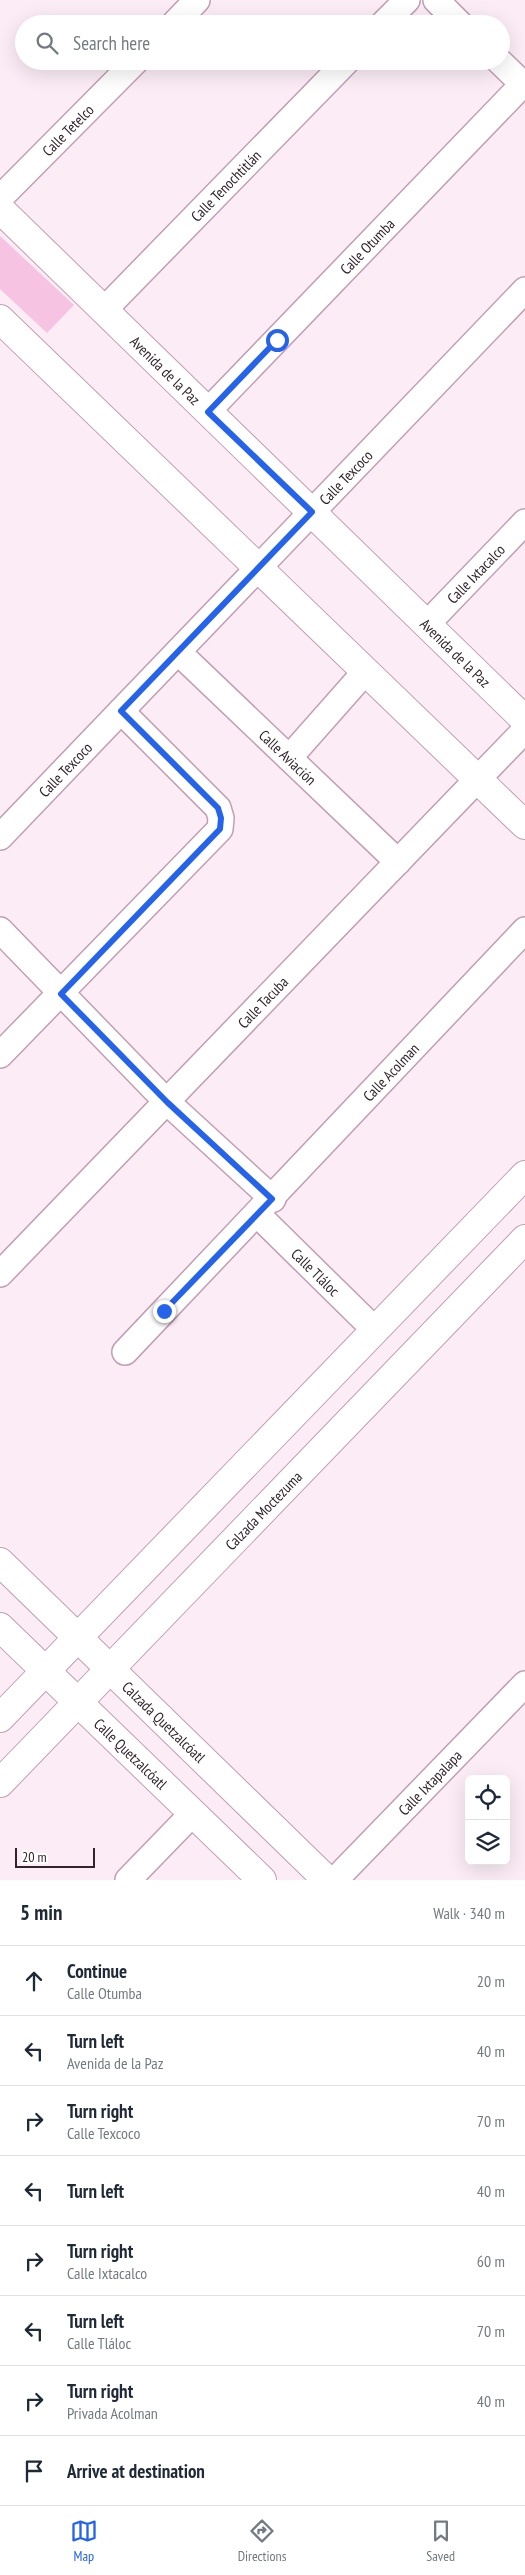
<!DOCTYPE html>
<html lang="en">
<head>
<meta charset="utf-8">
<style>
  body { margin:0; font-family:"PT Sans Narrow",sans-serif; background:#f6f6f7; color:#1f2937 }
  .controls { position:absolute; right:15px; bottom:15px; display:grid; overflow:hidden; border-radius:8px; box-shadow:0 5px 20px #0002 }
  .controls button { width:45px; height:45px; display:grid; place-items:center; padding:0; border:0; border-bottom:1px solid #e0e1e3; background:#fff; color:#1f2937; font:25px sans-serif }
  .scale { position:absolute; left:15px; bottom:12px; width:80px; box-sizing:border-box; padding-left:5px; border:2px solid #31242c; border-top:0; font-size:14px; line-height:18px; white-space:nowrap; color:#31242c; -webkit-text-stroke:4px #fff; paint-order:stroke }
  .stop { position:absolute; width:15px; height:15px; margin:-11px; border:4px solid #2563eb; border-radius:50%; background:#fff }
  .stop.end { background:#2563eb; border-color:#fff; box-shadow:0 1px 5px #0008 }
  .list { margin:0; padding:0; list-style:none }
  h2 { display:flex; justify-content:space-between; align-items:center; height:65px; margin:0; padding:0 20px; font-size:21px }
  h2 small { font-size:16px; font-weight:400; color:#747a83 }
  .list li { display:grid; grid-template-columns:32px 1fr auto; gap:15px; align-items:center; box-sizing:border-box; height:70px; padding:0 20px; border-top:1px solid #e0e1e3 }
  .list b { display:block; font-size:19px; white-space:nowrap }
  .list p { margin:0; font-size:16px; white-space:nowrap; color:#747a83 }
  .list em { font-size:16px; font-style:normal; color:#747a83 }
  .icon { flex:none; width:28px; height:28px; fill:none; stroke:currentColor; stroke-width:2; stroke-linecap:round; stroke-linejoin:round }
  .map { position:relative; flex:none; width:525px; height:1880px; overflow:hidden }
  .search { position:absolute; background:#fff; box-shadow:0 5px 20px #0002; left:15px; right:15px; top:15px; height:55px; display:flex; align-items:center; gap:12px; box-sizing:border-box; padding:0 18px; border-radius:28px; color:#747a83; font-size:19px }
  .sheet { height:625px; background:#fff }
  nav { display:flex; justify-content:space-around; align-items:center; box-sizing:border-box; height:70px; border-top:1px solid #e0e1e3; background:#fff; font-size:14px; color:#747a83 }
  nav a { display:grid; justify-items:center; gap:2px }
  nav .on { color:#2563eb }
  .map>svg:first-child { display:block }
</style>
</head>
<body>
<div class="map">
<svg width="525" height="1880" viewBox="0 0 525 1880">
  <rect width="100%" height="100%" fill="#fbecf5"/>
  <!-- green -->
  <path fill="#f7c3e3" d="M0 236 74 305 47 333 0 289Z"/>
  <g fill="none" stroke-linecap="round" stroke-linejoin="round">
    <!-- street casing -->
    <g stroke="#c19fb4" stroke-width="28">
      <g id="street">
        <path d="M436 0 460 24"/>
        <path d="M174 24 197 0"/>
        <path d="M383 24 407 0"/>
        <path d="M499 61 525 86"/>
        <path id="s1" d="M0 198 136 61"/>
        <path id="s2" d="M104 310 347 61"/>
        <path id="s3" d="M208 411 525 82"/>
        <path id="s4" d="M427 624 525 522"/>
        <path id="s5" d="M178 652 398 862"/>
        <path d="M289 758 365 672"/>
        <path id="s6" d="M0 837 525 290"/>
        <path d="M0 930 167 1102 273 1199"/>
        <path d="M0 1055 220 829 221 818 218 808 121 711"/>
        <path id="s7" d="M258 1215 375 1330"/>
        <path id="s8" d="M0 1274 525 730"/>
        <path id="s9" d="M125 1352 525 930"/>
        <path d="M128 1880 193 1813"/>
        <path id="s10" d="M335 1880 525 1684"/>
      </g>
    </g>
    <!-- secondary casing -->
    <g stroke="#c19fb4" stroke-width="30">
      <g id="secondary">
        <path id="s11" d="M0 209 525 720"/>
        <path d="M0 319 525 825"/>
        <path id="s12" d="M0 1562 327 1880"/>
        <path id="s13" d="M0 1627 262 1880"/>
        <path d="M0 1718 525 1175"/>
        <path id="s14" d="M0 1783 525 1239"/>
      </g>
    </g>
    <!-- street -->
    <use href="#street" stroke="#fff" stroke-width="25"/>
    <!-- secondary -->
    <use href="#secondary" stroke="#fff" stroke-width="28"/>
  </g>
  <g fill="none" stroke-linecap="round" stroke-linejoin="round">
    <!-- route -->
    <path stroke="#2563eb" stroke-width="6" d="M164 1311 272 1199 167 1102 61 994 220 829 221 818 218 808 121 711 312 512 208 412 277 340"/>
  </g>
  <g text-anchor="middle" dominant-baseline="central" stroke-width="4" stroke-linejoin="round" paint-order="stroke">
    <!-- street labels -->
    <g font-size="15" fill="#31242c" stroke="#fff">
      <text stroke="none"><textPath href="#s1" startOffset="96">Calle Tetelco</textPath></text>
      <text stroke="none"><textPath href="#s2" startOffset="174">Calle Tenochtitlán</textPath></text>
      <text stroke="none"><textPath href="#s3" startOffset="229">Calle Otumba</textPath></text>
      <text stroke="none"><textPath href="#s11" startOffset="231">Avenida de la Paz</textPath></text>
      <text stroke="none"><textPath href="#s6" startOffset="499">Calle Texcoco</textPath></text>
      <text stroke="none"><textPath href="#s4" startOffset="70">Calle Ixtacalco</textPath></text>
      <text stroke="none"><textPath href="#s11" startOffset="636">Avenida de la Paz</textPath></text>
      <text stroke="none"><textPath href="#s5" startOffset="152">Calle Aviación</textPath></text>
      <text stroke="none"><textPath href="#s6" startOffset="94">Calle Texcoco</textPath></text>
      <text stroke="none"><textPath href="#s8" startOffset="378">Calle Tacuba</textPath></text>
      <text stroke="none"><textPath href="#s9" startOffset="386">Calle Acolman</textPath></text>
      <text stroke="none"><textPath href="#s7" startOffset="81">Calle Tláloc</textPath></text>
      <text stroke="none"><textPath href="#s14" startOffset="379">Calzada Moctezuma</textPath></text>
      <text stroke="none"><textPath href="#s12" startOffset="229">Calzada Quetzalcóatl</textPath></text>
      <text stroke="none"><textPath href="#s13" startOffset="182">Calle Quetzalcóatl</textPath></text>
      <text stroke="none"><textPath href="#s10" startOffset="136">Calle Ixtapalapa</textPath></text>
    </g>
  </g>
</svg>
<div class="controls">
<button><svg class="icon" aria-label="locate" viewBox="0 0 24 24"><circle cx="12" cy="12" r="6"/><path d="M12 2v4M12 18v4M2 12h4M18 12h4"/></svg></button>
<button><svg class="icon" aria-label="layers" viewBox="0 0 24 24"><path d="M12 4l9 5-9 5-9-5zM3 14l9 5 9-5"/></svg></button>
</div>
<div class="scale">20 m</div>
<div class="stop" style="left:277px;top:340px"></div>
<div class="stop end" style="left:164px;top:1311px"></div>
<div class="search"><svg class="icon" aria-label="search" viewBox="0 0 24 24"><circle cx="10" cy="10" r="6"/><path d="M15 15l6 6"/></svg>Search here</div>
</div>
<section class="sheet">
<h2>5 min<small>Walk · 340 m</small></h2>
<ul class="list">
<li><svg class="icon" aria-label="ahead" viewBox="0 0 24 24"><path d="M12 20V5M6 11l6-6 6 6"/></svg><div><b>Continue</b><p>Calle Otumba</p></div><em>20 m</em></li>
<li><svg class="icon" aria-label="left" viewBox="0 0 24 24"><path d="M17 20v-9H6M10 6l-5 5 5 5"/></svg><div><b>Turn left</b><p>Avenida de la Paz</p></div><em>40 m</em></li>
<li><svg class="icon" aria-label="right" viewBox="0 0 24 24"><path d="M7 20v-9h11M14 6l5 5-5 5"/></svg><div><b>Turn right</b><p>Calle Texcoco</p></div><em>70 m</em></li>
<li><svg class="icon" aria-label="left" viewBox="0 0 24 24"><path d="M17 20v-9H6M10 6l-5 5 5 5"/></svg><div><b>Turn left</b></div><em>40 m</em></li>
<li><svg class="icon" aria-label="right" viewBox="0 0 24 24"><path d="M7 20v-9h11M14 6l5 5-5 5"/></svg><div><b>Turn right</b><p>Calle Ixtacalco</p></div><em>60 m</em></li>
<li><svg class="icon" aria-label="left" viewBox="0 0 24 24"><path d="M17 20v-9H6M10 6l-5 5 5 5"/></svg><div><b>Turn left</b><p>Calle Tláloc</p></div><em>70 m</em></li>
<li><svg class="icon" aria-label="right" viewBox="0 0 24 24"><path d="M7 20v-9h11M14 6l5 5-5 5"/></svg><div><b>Turn right</b><p>Privada Acolman</p></div><em>40 m</em></li>
<li><svg class="icon" aria-label="arrive" viewBox="0 0 24 24"><path d="M6 21V4h12l-3 4 3 4H6"/></svg><div><b>Arrive at destination</b></div></li>
</ul>
</section>
<nav>
<a class="on"><svg class="icon" aria-label="map" viewBox="0 0 24 24"><path d="M3 6l6-2 6 2 6-2v14l-6 2-6-2-6 2zM9 4v14M15 6v14"/></svg>Map</a>
<a><svg class="icon" aria-label="directions" viewBox="0 0 24 24"><path d="M12 3l9 9-9 9-9-9zM9 14v-3h6M13 9l2 2-2 2"/></svg>Directions</a>
<a><svg class="icon" aria-label="saved" viewBox="0 0 24 24"><path d="M7 4h10v16l-5-4-5 4z"/></svg>Saved</a>
</nav>
</body>
</html>
